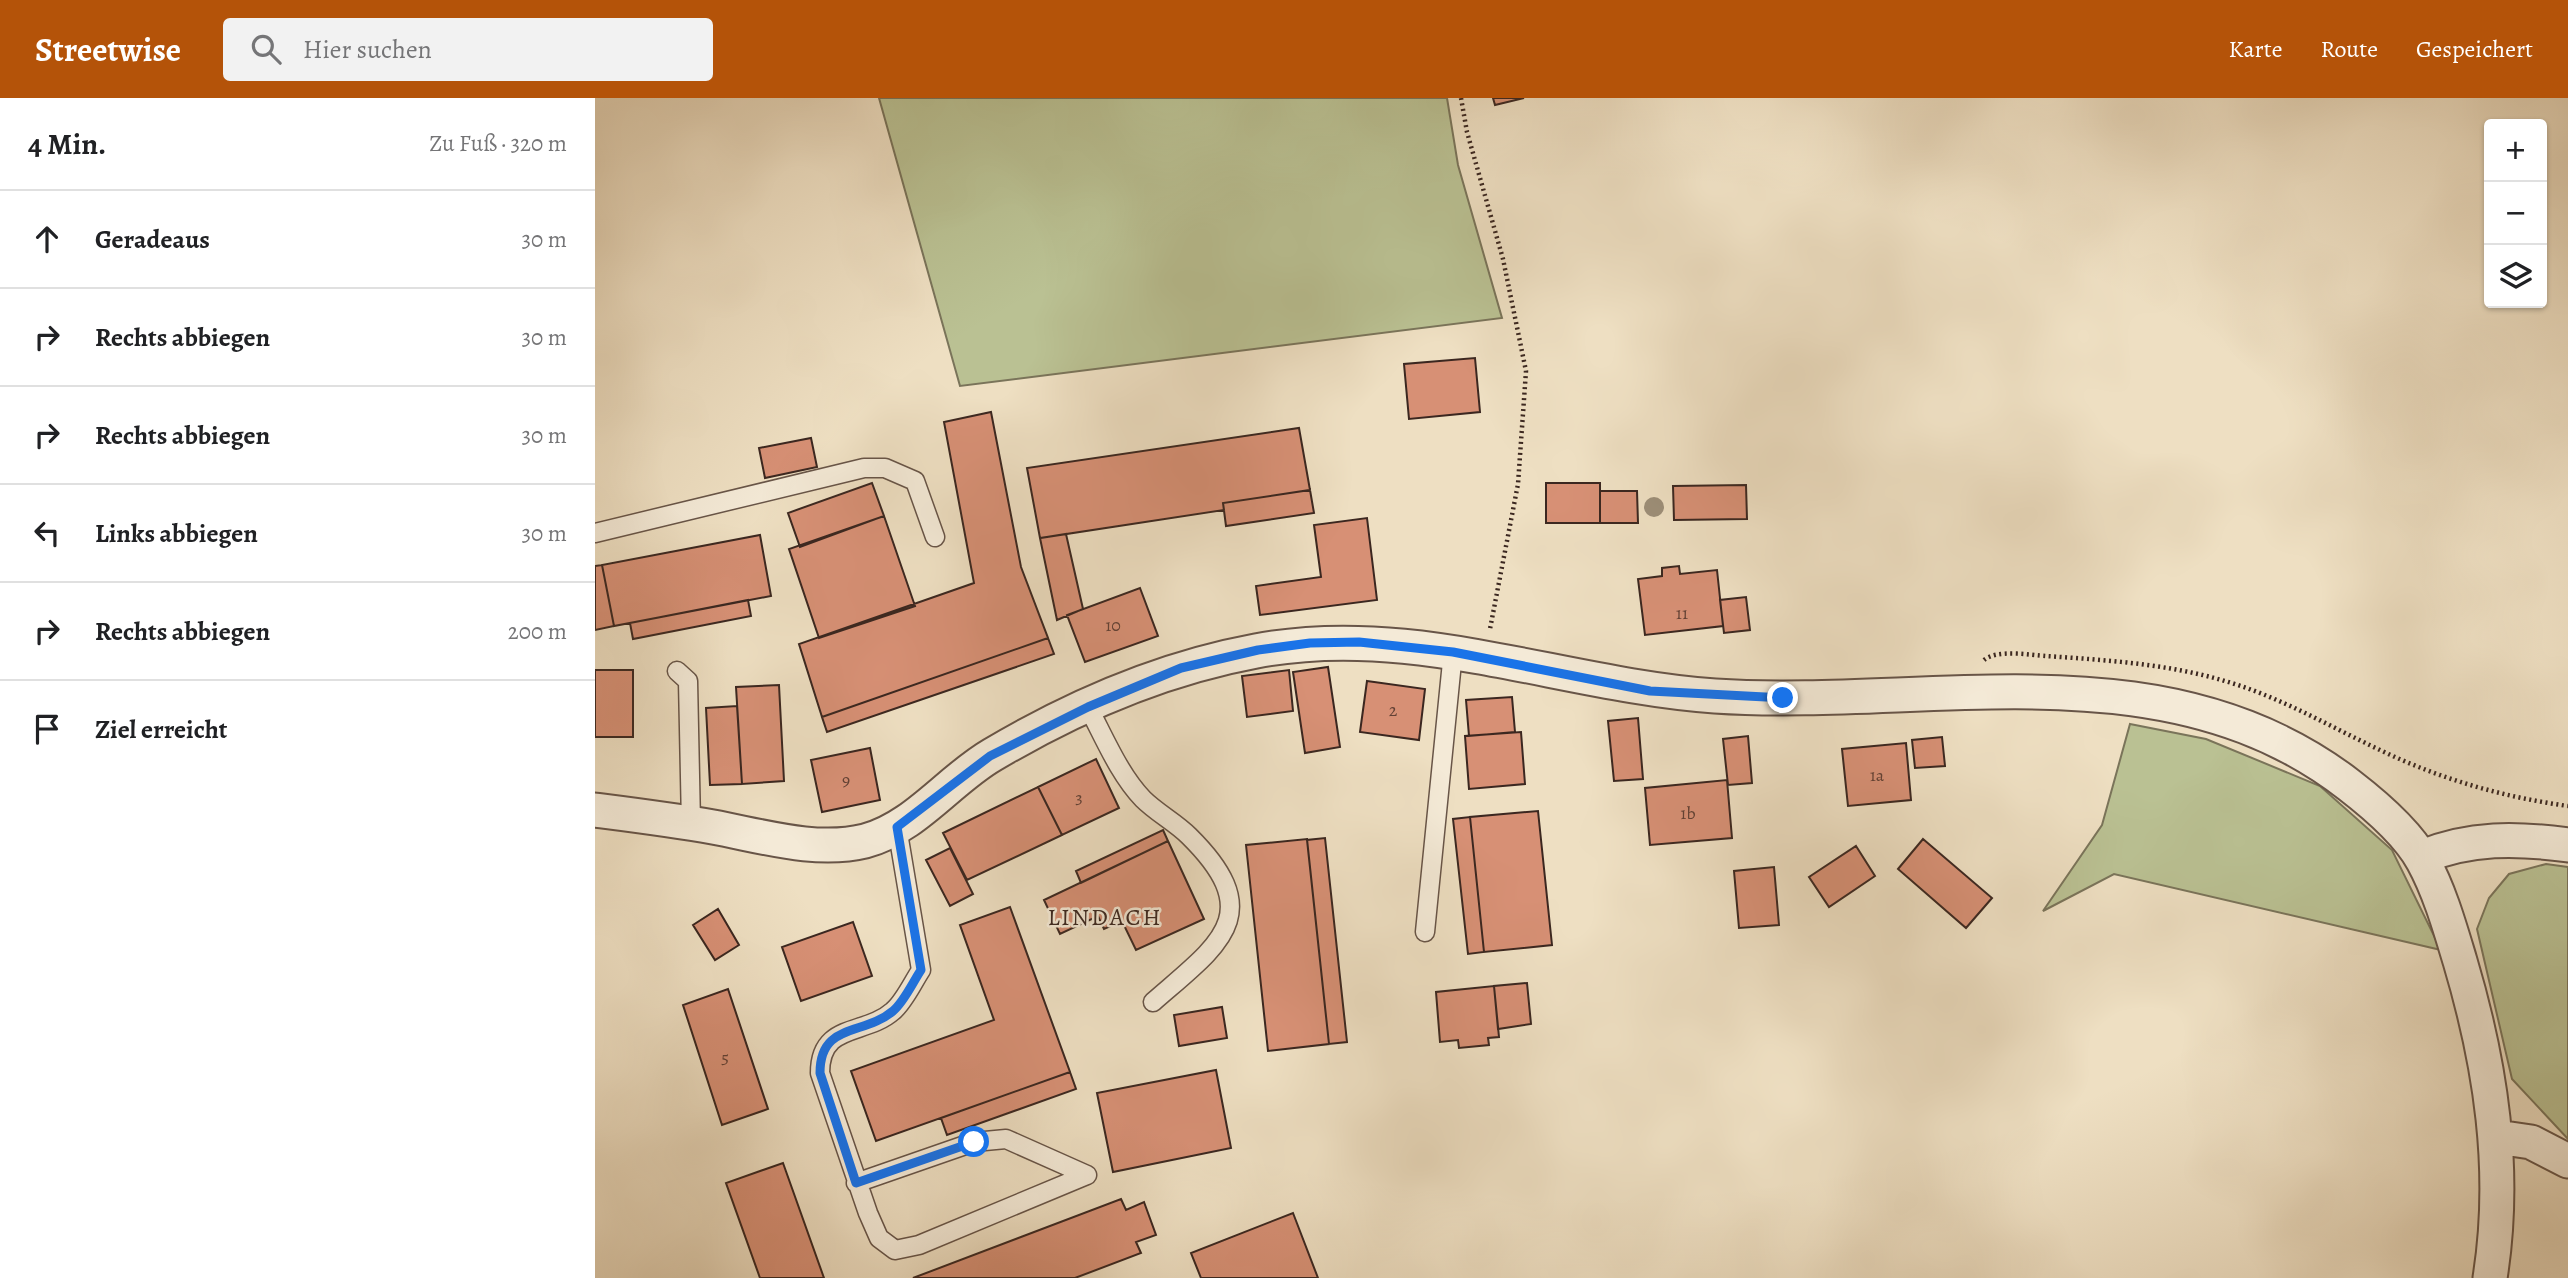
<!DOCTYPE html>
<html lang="de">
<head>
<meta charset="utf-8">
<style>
  body { margin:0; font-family:Alegreya,serif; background:#f2f2f2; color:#202124 }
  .controls { position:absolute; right:21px; top:21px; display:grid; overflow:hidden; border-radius:7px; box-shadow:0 2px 5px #0004 }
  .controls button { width:63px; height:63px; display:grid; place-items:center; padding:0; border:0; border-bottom:2px solid #e0e0e0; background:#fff; color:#202124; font:35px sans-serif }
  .stop { position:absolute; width:21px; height:21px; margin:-16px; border:5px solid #1a73e8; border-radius:50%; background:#fff }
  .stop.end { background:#1a73e8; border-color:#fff; box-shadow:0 2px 7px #0008 }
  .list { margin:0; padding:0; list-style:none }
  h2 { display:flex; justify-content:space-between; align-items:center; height:91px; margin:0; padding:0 28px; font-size:30px }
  h2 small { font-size:23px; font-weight:400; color:#757577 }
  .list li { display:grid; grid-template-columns:46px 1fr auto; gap:21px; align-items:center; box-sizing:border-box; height:98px; padding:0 28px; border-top:2px solid #e0e0e0 }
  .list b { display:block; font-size:26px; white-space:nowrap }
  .list em { font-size:23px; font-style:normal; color:#757577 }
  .icon { flex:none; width:38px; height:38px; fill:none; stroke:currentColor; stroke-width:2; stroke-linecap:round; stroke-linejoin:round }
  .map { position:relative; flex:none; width:1973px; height:1180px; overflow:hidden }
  header { display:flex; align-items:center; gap:42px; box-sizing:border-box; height:98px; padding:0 35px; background:#b45309; color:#fff }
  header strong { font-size:33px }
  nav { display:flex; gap:38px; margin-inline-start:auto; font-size:24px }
  .search { width:490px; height:63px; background:#f2f2f2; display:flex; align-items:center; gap:18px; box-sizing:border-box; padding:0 24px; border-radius:7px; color:#757577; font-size:26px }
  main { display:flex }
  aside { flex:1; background:#fff }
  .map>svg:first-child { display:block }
</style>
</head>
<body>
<header>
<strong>Streetwise</strong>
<div class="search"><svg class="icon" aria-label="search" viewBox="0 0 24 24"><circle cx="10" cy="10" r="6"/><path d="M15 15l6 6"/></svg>Hier suchen</div>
<nav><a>Karte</a><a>Route</a><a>Gespeichert</a></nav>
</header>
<main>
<aside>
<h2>4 Min.<small>Zu Fuß · 320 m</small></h2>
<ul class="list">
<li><svg class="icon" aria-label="ahead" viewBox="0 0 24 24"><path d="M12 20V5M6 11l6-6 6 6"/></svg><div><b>Geradeaus</b></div><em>30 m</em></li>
<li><svg class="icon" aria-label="right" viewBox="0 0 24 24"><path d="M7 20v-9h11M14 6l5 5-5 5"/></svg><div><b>Rechts abbiegen</b></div><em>30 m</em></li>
<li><svg class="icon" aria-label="right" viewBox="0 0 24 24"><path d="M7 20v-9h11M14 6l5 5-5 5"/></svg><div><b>Rechts abbiegen</b></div><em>30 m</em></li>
<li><svg class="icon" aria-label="left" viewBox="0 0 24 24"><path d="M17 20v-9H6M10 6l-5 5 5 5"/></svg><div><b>Links abbiegen</b></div><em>30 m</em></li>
<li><svg class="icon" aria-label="right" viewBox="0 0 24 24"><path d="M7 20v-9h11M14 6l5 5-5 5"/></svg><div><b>Rechts abbiegen</b></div><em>200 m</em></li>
<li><svg class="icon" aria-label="arrive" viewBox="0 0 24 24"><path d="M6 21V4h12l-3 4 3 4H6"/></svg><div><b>Ziel erreicht</b></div></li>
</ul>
</aside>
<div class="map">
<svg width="1973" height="1180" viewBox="0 0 1973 1180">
  <rect width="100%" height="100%" fill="#eedfc2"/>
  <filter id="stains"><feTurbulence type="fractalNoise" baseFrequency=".00286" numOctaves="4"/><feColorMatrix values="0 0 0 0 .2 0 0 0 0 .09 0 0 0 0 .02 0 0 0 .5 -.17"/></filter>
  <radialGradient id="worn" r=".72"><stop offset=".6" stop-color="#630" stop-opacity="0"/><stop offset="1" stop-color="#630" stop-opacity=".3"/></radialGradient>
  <!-- green -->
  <path fill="#bac193" stroke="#7a745a" stroke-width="2" d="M284 0H852L863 67 907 220 365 288Z
    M1535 626 1611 641 1725 688 1797 752 1846 852 1519 776 1448 813 1507 727Z
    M1951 766 1973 769V1041L1917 981 1882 831 1894 800 1914 776Z"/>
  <!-- building -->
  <path fill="#d79075" stroke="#3b2720" stroke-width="2" d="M898 0H929L900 7Z
    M880 260 885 314 814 321 809 266Z
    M396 314 426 469 453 540 227 619 204 546 379 485 349 324Z
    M704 330 715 392 628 405 629 412 445 440 432 370Z
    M216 340 222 369 170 380 164 350Z
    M277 385 289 418 205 449 193 415Z
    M951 385H1005V425H951Z
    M1151 387 1152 421 1079 422 1078 388Z
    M715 392 719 415 631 428 628 405Z
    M1005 393H1042L1043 425H1005Z
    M289 418 320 508 224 540 194 451Z
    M772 420 782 502 665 517 661 488 726 479 719 427Z
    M471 436 488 511 462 522 445 440Z
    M165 437 176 498 19 528 7 467Z
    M7 467 19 528 0 532V468Z
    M1084 468 1085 476 1122 472 1128 528 1050 537 1043 481 1067 478V470Z
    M545 490 563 538 490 564 472 517Z
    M1151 499 1155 532 1129 535 1125 502Z
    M153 502 156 518 38 541 35 525Z
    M453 540 459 556 232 634 227 619Z
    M733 569 745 649 710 655 698 574Z
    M0 572H38V639H0Z
    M694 572 698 613 652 619 647 578Z
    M772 583 830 591 824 642 765 634Z
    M184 587 189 683 147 686 141 589Z
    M917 599 920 634 874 638 871 602Z
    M142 608 147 686 115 687 111 610Z
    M1043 620 1048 681 1019 683 1013 623Z
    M926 634 930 686 874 691 870 638Z
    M1153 638 1157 685 1133 687 1128 641Z
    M1347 639 1350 668 1320 670 1317 642Z
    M1311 645 1316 702 1253 708 1247 651Z
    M275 650 285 702 227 714 216 662Z
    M501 661 524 710 467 737 443 689Z
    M1132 682 1137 740 1055 747 1050 690Z
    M443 689 467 737 372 782 348 735Z
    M943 713 957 847 889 854 875 719Z
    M875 719 889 854 873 856 858 721Z
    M568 732 573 743 486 785 481 773Z
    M730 740 752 944 734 946 712 742Z
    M712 741 734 946 673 953 651 747Z
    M1328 741 1397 800 1371 830 1303 771Z
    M573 743 609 821 541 852 527 823 509 831 503 818 465 836 449 802Z
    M1261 748 1280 778 1234 809 1214 779Z
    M355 750 378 796 355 808 331 762Z
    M1179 769 1184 827 1144 830 1139 773Z
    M415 809 475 974 281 1043 256 973 399 922 365 827Z
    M123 811 144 847 120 862 98 827Z
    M258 824 277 878 206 903 187 849Z
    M932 885 936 926 903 931 899 888Z
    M899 888 904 939 893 940 894 947 864 950 863 942 845 944 841 894Z
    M133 891 173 1011 127 1027 88 907Z
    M627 909 632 940 584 948 579 917Z
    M621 972 636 1050 518 1074 502 995Z
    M475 974 481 991 352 1037 346 1020Z
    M188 1065 229 1180H165L131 1085Z
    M526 1101 531 1112 549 1104 561 1137 541 1144 546 1155 480 1180H318Z
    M698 1115 723 1180H606L596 1155Z"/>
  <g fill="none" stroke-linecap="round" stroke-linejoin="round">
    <!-- service casing -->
    <g stroke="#685548" stroke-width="21">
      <path id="service" d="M0 435 269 370H290L320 383 340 439
        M82 573 93 583 96 726
        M493 609C509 639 524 676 548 701 562 715 580 724 594 738 674 817 623 847 558 904
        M302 729 326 872C318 884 309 904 298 913 270 938 225 924 225 975L273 1115 284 1140 300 1152 324 1147 492 1077
        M830 834 858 554
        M261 1085 379 1044 411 1041 492 1077"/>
    </g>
    <!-- minor casing -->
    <g stroke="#685548" stroke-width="37">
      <path id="minor" d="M0 712C39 717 79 722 118 729 167 738 221 755 270 743 320 730 354 682 397 657 478 609 569 570 661 553 817 523 966 587 1120 598 1332 612 1570 544 1754 687 1780 707 1812 734 1828 763 1845 794 1855 830 1865 863 1896 967 1912 1073 1895 1180
        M1827 759C1875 739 1922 740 1973 747
        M1902 1039 1936 1044 1973 1063"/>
    </g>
    <!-- path -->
    <path stroke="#3b2720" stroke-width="4.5" stroke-dasharray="2 3.5" stroke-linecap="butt" d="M866 0 872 34 908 161 931 273 923 386 895 531
      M1389 562C1402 551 1435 557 1451 558 1511 562 1573 566 1630 583 1685 599 1734 628 1785 652 1845 681 1908 699 1973 708"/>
    <!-- service -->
    <use href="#service" stroke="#f4ead7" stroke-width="18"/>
    <!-- minor -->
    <use href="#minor" stroke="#f4ead7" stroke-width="33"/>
  </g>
  <!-- trees -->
  <circle fill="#9d8f79" cx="1059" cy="409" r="10"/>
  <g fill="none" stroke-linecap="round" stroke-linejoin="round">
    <!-- route -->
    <path stroke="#1a73e8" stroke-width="9" d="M379 1044 261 1085 225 975C225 924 269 938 298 913 309 904 318 884 326 872L302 729 395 658 493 609 586 570 663 552 715 545 764 544 858 554 1055 593 1188 600"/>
  </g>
  <g text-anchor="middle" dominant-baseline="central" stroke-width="5" stroke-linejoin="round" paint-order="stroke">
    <!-- number labels -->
    <g font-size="18" fill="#624135">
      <text x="1087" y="515">11</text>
      <text x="518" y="527">10</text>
      <text x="798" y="612">2</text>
      <text x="1282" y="677">1a</text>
      <text x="251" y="682">9</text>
      <text x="484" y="699">3</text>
      <text x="1093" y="715">1b</text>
      <text x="130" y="959">5</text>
    </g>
    <!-- quarter labels -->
    <g font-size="24" letter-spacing="2" fill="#3b2720" stroke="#f4ead7">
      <text x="510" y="819">LINDACH</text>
    </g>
  </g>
  <rect width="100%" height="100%" filter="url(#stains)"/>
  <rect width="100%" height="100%" fill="url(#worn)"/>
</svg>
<div class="controls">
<button>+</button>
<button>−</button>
<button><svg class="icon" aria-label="layers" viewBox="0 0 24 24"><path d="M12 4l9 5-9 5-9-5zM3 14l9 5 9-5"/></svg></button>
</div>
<div class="stop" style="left:379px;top:1044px"></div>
<div class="stop end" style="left:1188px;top:600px"></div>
</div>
</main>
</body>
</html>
